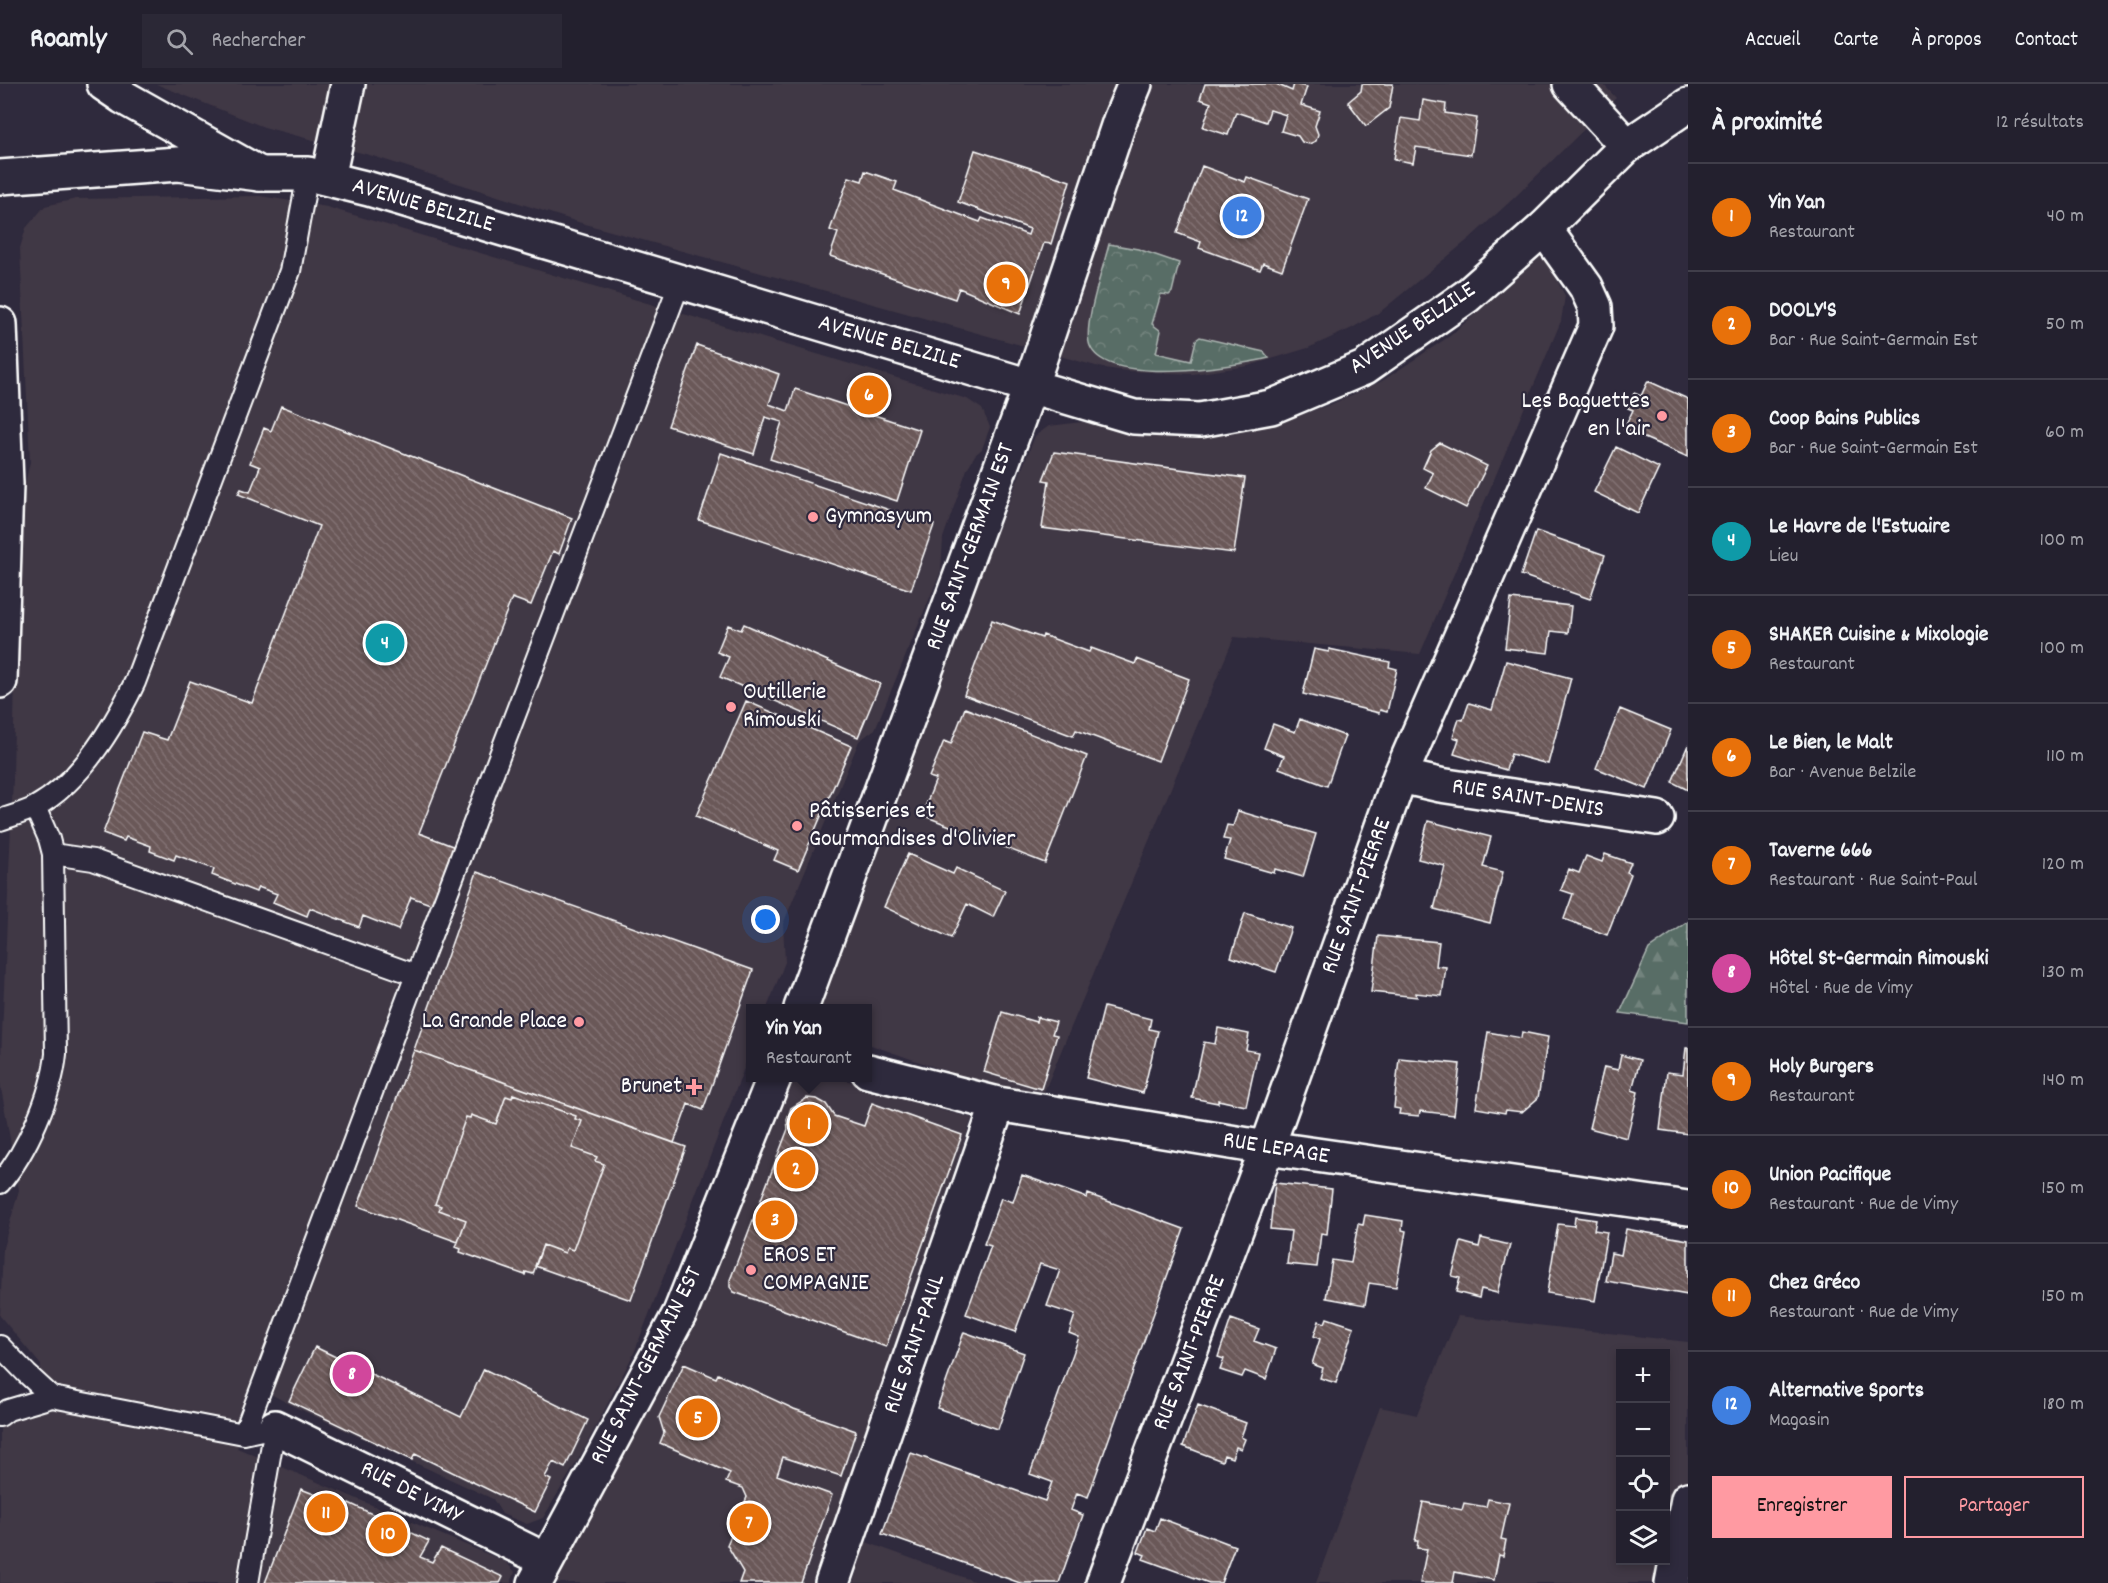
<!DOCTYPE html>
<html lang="fr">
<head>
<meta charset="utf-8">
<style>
  body { margin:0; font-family:Dekko,sans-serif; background:#2b2836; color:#f1f3f6 }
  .controls { position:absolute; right:18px; bottom:18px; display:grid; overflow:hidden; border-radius:0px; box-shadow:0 3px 9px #0003 }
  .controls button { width:54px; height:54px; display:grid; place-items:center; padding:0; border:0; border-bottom:2px solid #403e4a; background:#23202e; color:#f1f3f6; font:30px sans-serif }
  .you { position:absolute; left:766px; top:836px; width:21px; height:21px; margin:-15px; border:4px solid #fff; border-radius:50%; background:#1a73e8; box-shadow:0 0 0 9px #1a73e833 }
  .badge { display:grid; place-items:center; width:39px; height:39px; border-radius:50%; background:#ff9aa2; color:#fff; font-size:20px; font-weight:700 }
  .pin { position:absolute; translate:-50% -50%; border:3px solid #fff; box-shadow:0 2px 6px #0006 }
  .popup { position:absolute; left:746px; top:920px; width:126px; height:78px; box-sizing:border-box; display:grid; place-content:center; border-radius:0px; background:#23202e; filter:drop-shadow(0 2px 4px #0005); font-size:20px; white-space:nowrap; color:#a3a3aa }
  .popup b { font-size:22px; color:#f1f3f6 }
  .popup::after { content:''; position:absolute; left:50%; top:100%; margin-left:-12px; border:12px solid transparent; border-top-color:#23202e }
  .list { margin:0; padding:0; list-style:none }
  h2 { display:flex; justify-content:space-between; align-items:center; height:78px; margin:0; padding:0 24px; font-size:26px }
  h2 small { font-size:20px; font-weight:400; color:#a3a3aa }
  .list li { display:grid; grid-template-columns:39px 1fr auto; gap:18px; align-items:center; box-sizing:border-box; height:108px; padding:0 24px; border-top:2px solid #403e4a }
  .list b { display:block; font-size:22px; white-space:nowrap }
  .list p { margin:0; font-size:20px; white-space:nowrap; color:#a3a3aa }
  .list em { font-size:20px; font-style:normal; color:#a3a3aa }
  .actions { display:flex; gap:12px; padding:18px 24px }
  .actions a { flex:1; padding:14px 0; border:2px solid #ff9aa2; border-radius:0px; text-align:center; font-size:21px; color:#ff9aa2 }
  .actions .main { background:#ff9aa2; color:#111 }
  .icon { flex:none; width:33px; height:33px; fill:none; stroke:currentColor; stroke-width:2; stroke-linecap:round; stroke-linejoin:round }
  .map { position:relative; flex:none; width:1688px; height:1499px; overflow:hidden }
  header { display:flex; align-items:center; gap:36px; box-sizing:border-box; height:84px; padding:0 30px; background:#23202e; border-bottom:2px solid #403e4a }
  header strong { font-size:28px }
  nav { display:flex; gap:33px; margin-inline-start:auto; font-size:21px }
  .search { width:420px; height:54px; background:#2b2836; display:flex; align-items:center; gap:15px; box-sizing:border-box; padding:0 21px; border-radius:0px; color:#a3a3aa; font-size:22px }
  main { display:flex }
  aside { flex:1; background:#23202e }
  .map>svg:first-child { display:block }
</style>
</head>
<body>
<header>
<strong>Roamly</strong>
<div class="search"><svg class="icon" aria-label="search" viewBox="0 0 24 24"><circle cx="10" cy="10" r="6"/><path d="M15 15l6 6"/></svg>Rechercher</div>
<nav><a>Accueil</a><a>Carte</a><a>À propos</a><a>Contact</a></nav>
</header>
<main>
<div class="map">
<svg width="1688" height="1499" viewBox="0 0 1688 1499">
  <defs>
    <pattern id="forest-firs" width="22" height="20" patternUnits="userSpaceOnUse" patternTransform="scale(1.5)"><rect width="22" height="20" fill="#596d66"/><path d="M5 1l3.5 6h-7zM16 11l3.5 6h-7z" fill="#72837d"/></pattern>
    <pattern id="park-crowns" width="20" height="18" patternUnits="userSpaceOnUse" patternTransform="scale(1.5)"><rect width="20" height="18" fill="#596d66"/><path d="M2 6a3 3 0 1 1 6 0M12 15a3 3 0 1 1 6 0" fill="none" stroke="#72837d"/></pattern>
    <pattern id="building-back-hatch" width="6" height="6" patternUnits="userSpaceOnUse" patternTransform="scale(1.5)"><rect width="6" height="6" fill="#6b5859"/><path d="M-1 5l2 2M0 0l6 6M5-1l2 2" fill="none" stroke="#817172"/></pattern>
  </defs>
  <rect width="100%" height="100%" fill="#2f2a3d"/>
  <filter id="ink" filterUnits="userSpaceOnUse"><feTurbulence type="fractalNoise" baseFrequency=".0167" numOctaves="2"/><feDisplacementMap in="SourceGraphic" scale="12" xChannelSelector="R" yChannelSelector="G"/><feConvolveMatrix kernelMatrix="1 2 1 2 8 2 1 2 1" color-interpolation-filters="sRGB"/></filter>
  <g filter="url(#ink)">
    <!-- built -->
    <path fill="#413845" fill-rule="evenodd" d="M156 0H1603L1616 14 1515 113 1470 154 1380 228 1352 244 1308 264 1248 282 1193 290 1128 287 1103 284 578 138 373 72 264 43Z
      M260 112 327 123 967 315 982 325 990 343 982 365 975 371 967 385 943 454 941 487 875 645 859 657 783 840 785 878 767 924H750V969L634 1269 582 1369 543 1434 527 1440 502 1430 493 1415 295 1323 267 1308 237 1364 506 1478 515 1488 511 1499H0V1345L13 1331 35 1328 41 1281 0 1232 3 1164 19 1106 0 998 13 695 18 430 30 378 20 164 26 144 45 122 76 115Z
      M1544 170 1565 212 1561 237 1420 570 1234 553 1044 1008 983 1000 868 960V924H810L1035 352 1049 342 1082 338 1129 346 1207 350 1276 339 1332 320 1382 297 1450 252Z
      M795 994H839L937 1025 972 1034 816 1499H553L568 1466 616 1383 681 1253 787 1000Z
      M1458 1232 1688 1258V1499H1316L1380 1323 1417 1331ZM1620 1270H1666V1476H1620Z
      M866 1458 979 1499H853Z"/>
    <!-- forest -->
    <path fill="url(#forest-firs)" stroke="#acb6b2" stroke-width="1.5" d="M1688 838V938L1620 929 1649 865Z"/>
    <!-- park -->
    <path fill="url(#park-crowns)" stroke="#acb6b2" stroke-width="1.5" d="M1109 160 1138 165 1179 179 1172 208 1169 211 1161 210 1152 240 1161 247 1156 269 1191 277 1196 256 1200 253 1264 268 1269 274C1235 282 1107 303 1090 262 1082 243 1104 182 1109 160Z"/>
    <!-- building -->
    <path fill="url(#building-back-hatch)" stroke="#fff" stroke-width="1.5" d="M1205 0H1276L1292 7 1294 0 1307 3 1301 21 1320 27 1315 42 1318 50 1316 57 1309 60 1302 58 1298 52 1281 47 1286 31 1270 26 1266 38 1236 28 1228 51 1203 43 1211 19 1200 15Z
      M1362 0H1393L1389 24 1366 42 1348 18 1361 7Z
      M1423 16 1446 20 1445 29 1477 34 1471 71 1416 63 1413 79 1394 75 1401 34 1420 37Z
      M975 66 1070 97 1051 160 1044 159 1020 230 959 204 955 215 830 172 838 149 830 146 849 93 862 97 865 87 897 98 894 106 980 138 982 134 1028 151 1030 145 958 118Z
      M1202 82 1245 98 1247 93 1308 115 1282 186 1263 179 1260 186 1199 164 1201 158 1177 149Z
      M697 261 779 290 769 320 788 327 795 305 920 346 897 417 770 375 782 338 765 333 754 370 668 342Z
      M1648 297 1688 315V373L1624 345 1633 326 1628 324 1634 309 1641 312Z
      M281 322 572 434 559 470 553 467 531 521 512 514 419 749 455 763 433 821 411 813 398 846 363 832 359 843 310 824 307 832 273 818 277 810 258 803 256 808 212 791 214 785 176 771 174 776 150 767 151 762 126 753 124 757 103 749 142 648 167 656 190 597 252 619 319 442 238 410 241 405 250 408 260 383 250 379 264 344 271 347Z
      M1440 359 1487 382 1466 424 1426 404 1433 389 1423 384 1431 366Z
      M1616 363 1659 384 1638 429 1594 408Z
      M1054 368 1245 394 1234 469 1042 444 1049 397 1043 396Z
      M721 369 934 441 911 506 699 436Z
      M1536 447 1605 471 1590 515 1521 491Z
      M1511 515 1571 522 1568 549 1551 547 1548 569 1505 564Z
      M992 536 1042 554 1043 551 1089 568 1091 564 1135 580 1137 575 1189 595 1158 677 1076 646 1073 652 964 611Z
      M744 540 880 600 858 653 720 593 729 573 717 568 728 541 741 546Z
      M1314 565 1329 568V565L1390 578 1389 583 1397 585 1387 628 1380 626 1379 629 1303 610Z
      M1506 577 1571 594 1548 680 1511 670 1506 686 1454 670 1459 655 1453 653 1459 635 1463 636 1469 619 1492 626Z
      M746 617 851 662 798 786 774 776 778 767 696 732Z
      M965 624 1087 672 1045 779 922 731 936 695 929 693 944 657 951 660Z
      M1620 625 1671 646 1647 705 1596 684Z
      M1300 635 1345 652 1327 702 1279 684 1284 672 1264 664 1273 640 1295 648Z
      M1688 661V706L1672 698Z
      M1238 727 1316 750 1303 793 1275 785 1274 789 1224 775 1230 756 1223 755 1227 741 1233 742Z
      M1428 737 1491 753 1483 783 1503 788 1490 839 1434 825 1445 782 1418 775Z
      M908 770 953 790 956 784 1005 807 993 833 967 820 951 854 884 823Z
      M1605 770 1631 779 1627 788 1631 790 1607 851 1564 835 1573 810 1561 806 1569 785 1579 789 1586 772 1602 778Z
      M477 788 753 886 703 1026 688 1020 674 1059 414 966Z
      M1245 829 1291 844 1276 888 1231 873Z
      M1378 852 1439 858 1436 882 1446 883 1442 912 1416 909 1417 913 1371 908Z
      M1104 923 1151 935 1149 945 1158 947 1143 1009 1086 994Z
      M1002 928 1036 938 1037 933 1056 938 1052 950 1057 951 1041 1005 984 988Z
      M1218 944 1249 950 1246 966 1258 968 1246 1022 1218 1016V1019L1192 1014 1204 958 1215 960Z
      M1488 948 1521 954 1522 948 1548 953 1538 1014 1522 1028 1506 1026 1505 1029 1476 1024Z
      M1686 964H1688V1050L1660 1046 1667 988 1683 990Z
      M414 966 686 1063 631 1216 535 1182 543 1161 565 1169 567 1164 573 1166 604 1080 595 1077 597 1073 572 1064 582 1037 575 1035 576 1032 513 1010 512 1014 506 1012 496 1040 471 1031 470 1034 466 1033 435 1120 441 1122 439 1126 466 1136 458 1158 358 1122Z
      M1621 971 1640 976 1632 1006 1638 1008 1627 1054 1589 1044 1604 983 1618 986Z
      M1399 974 1460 980 1454 1031 1420 1027 1419 1032 1399 1030 1400 1025 1394 1024Z
      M513 1010 576 1032 575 1035 582 1037 572 1064 597 1073 595 1077 604 1080 573 1166 567 1164 565 1169 543 1161 533 1190 526 1188 525 1191 460 1168 461 1165 456 1163 466 1136 439 1126 441 1122 435 1120 466 1033 470 1034 471 1031 496 1040 506 1012 512 1014Z
      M807 1014 817 1015 826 1020 834 1032 864 1042 872 1019 962 1051 886 1263 734 1208 730 1203V1196L788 1045 787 1035 791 1024Z
      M1022 1091 1087 1114 1088 1110 1184 1145 1088 1413 1077 1409 1071 1426 1083 1431 1059 1499H1020L882 1450 911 1369 1045 1417 1052 1398 1030 1390 1079 1253 1069 1249 1075 1231 1047 1222 1060 1186 1040 1180 1015 1248 966 1230 991 1162 984 1160 1001 1114 1013 1118Z
      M1275 1099 1332 1105 1327 1150 1321 1149 1317 1183 1287 1180 1291 1147 1270 1145Z
      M1365 1131 1403 1137 1402 1146 1406 1147 1396 1203 1369 1199 1365 1221 1326 1214 1332 1176 1351 1179 1358 1140 1363 1141Z
      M1575 1133 1596 1136 1594 1146 1607 1148 1595 1217 1547 1209 1558 1140 1574 1142Z
      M1626 1145 1688 1156V1211L1606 1197 1611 1169 1621 1171Z
      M1481 1154 1510 1161 1497 1209 1481 1205 1479 1214 1456 1208 1460 1194 1452 1192 1461 1158 1479 1163Z
      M1327 1234 1354 1243 1336 1299 1320 1294 1323 1284 1312 1280 1320 1255 1314 1252 1319 1237 1325 1239Z
      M1231 1235 1259 1245 1254 1257 1276 1265 1266 1295 1245 1287 1242 1293 1220 1286 1224 1275 1218 1273Z
      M964 1248 1024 1269 998 1345 937 1324Z
      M315 1263 461 1333 484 1285 588 1336 565 1384 553 1378 545 1393 551 1396 535 1428 415 1370 412 1376 289 1317Z
      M684 1280 716 1294 718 1290 794 1325 856 1347 841 1392 783 1373 777 1391 832 1411 801 1499H739L743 1488 727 1461 747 1413 743 1404 726 1398 730 1389 660 1359 664 1349 659 1333Z
      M1198 1321 1246 1339 1241 1353 1245 1355 1241 1365 1236 1363 1232 1374 1224 1371 1222 1377 1183 1362Z
      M301 1405 347 1423 349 1419 429 1457 420 1473 432 1478 441 1464 503 1493 500 1499H265Z
      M1488 1415 1509 1419 1501 1455 1506 1456 1503 1472 1499 1471 1494 1496 1455 1488 1453 1499H1420L1427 1465 1417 1464 1418 1457H1415L1423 1418 1462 1426 1464 1419 1486 1423Z
      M1160 1434 1235 1462 1221 1499H1209L1143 1475 1145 1471 1138 1468 1147 1444 1155 1447Z"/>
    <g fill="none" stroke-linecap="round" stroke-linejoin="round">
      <!-- lane casing -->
      <g stroke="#fff" stroke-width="24">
        <path id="lane" d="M0 736C11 732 24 729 35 723 81 698 113 644 135 598L290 187 308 90
          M53 770 93 776 416 891
          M0 1099C27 1068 52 1010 56 970L53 770 49 755 35 723
          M0 1262 27 1290 52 1313
          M0 1332 8 1326 52 1313 244 1350 275 1343 248 1499
          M244 1350 416 891 680 198"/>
      </g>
      <!-- street casing -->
      <g stroke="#fff" stroke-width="38">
        <path id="street" d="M1570 0 1627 62
          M328 94 348 0
          M1400 692 1440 701 1657 734
          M868 987 998 1020 1267 1064 1688 1124
          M275 1343 546 1476
          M832 1499 998 1020
          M1103 1499 1267 1064 1400 692 1596 242 1595 223 1586 203 1544 144
          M1672 1499 1688 1415"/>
      </g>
      <!-- secondary casing -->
      <g stroke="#fff" stroke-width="38">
        <path id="secondary" d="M0 93 178 80 260 90H308L369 105 1134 333 1200 336 1271 323 1364 284 1467 212 1544 144 1627 62 1688 21
          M801 924 1031 301 1120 36 1135 0
          M535 1499 680 1229 774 994"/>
      </g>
      <!-- primary casing -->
      <g stroke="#fff" stroke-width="38">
        <path id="primary" d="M104 0 123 13 260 90
          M0 240 6 400 0 597"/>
      </g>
      <!-- lane -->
      <use href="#lane" stroke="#2f2a3d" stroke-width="20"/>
      <!-- street -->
      <use href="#street" stroke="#2f2a3d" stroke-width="33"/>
      <!-- secondary -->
      <use href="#secondary" stroke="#2f2a3d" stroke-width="33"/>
      <!-- primary -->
      <use href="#primary" stroke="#2f2a3d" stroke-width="33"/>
    </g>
  </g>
  <!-- markers -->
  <g fill="#ff9aa2" stroke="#2f2a3d" stroke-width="2">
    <circle cx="1662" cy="332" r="6"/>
    <circle cx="813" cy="433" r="6"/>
    <circle cx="731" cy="623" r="6"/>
    <circle cx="797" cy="742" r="6"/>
    <circle cx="579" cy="938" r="6"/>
    <path d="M691 994h6v6h6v6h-6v6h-6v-6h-6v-6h6z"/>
    <circle cx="751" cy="1186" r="6"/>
  </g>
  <g text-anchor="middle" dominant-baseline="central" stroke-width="4.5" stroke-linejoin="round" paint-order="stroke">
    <!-- street labels -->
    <g font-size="24" fill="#fff" stroke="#2f2a3d">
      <text transform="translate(423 122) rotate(16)">AVENUE BELZILE</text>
      <text transform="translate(1413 245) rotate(-34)">AVENUE BELZILE</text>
      <text transform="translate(889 259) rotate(16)">AVENUE BELZILE</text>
      <text transform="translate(971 463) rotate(-70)">RUE SAINT-GERMAIN EST</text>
      <text transform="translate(1528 715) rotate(9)">RUE SAINT-DENIS</text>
      <text transform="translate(1357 812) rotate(-70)">RUE SAINT-PIERRE</text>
      <text transform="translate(1276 1065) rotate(9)">RUE LEPAGE</text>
      <text transform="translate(915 1260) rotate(-71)">RUE SAINT-PAUL</text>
      <text transform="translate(1190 1269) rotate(-69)">RUE SAINT-PIERRE</text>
      <text transform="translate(647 1282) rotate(-63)">RUE SAINT-GERMAIN EST</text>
      <text transform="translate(411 1409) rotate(27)">RUE DE VIMY</text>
    </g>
    <!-- poi labels -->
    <g font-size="24" fill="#fff" stroke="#2f2a3d" text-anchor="start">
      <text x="1650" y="318" text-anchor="end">Les Baguettes<tspan x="1650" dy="28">en l'air</tspan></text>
      <text x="825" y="433">Gymnasyum</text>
      <text x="743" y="609">Outillerie<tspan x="743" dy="28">Rimouski</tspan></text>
      <text x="809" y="728">Pâtisseries et<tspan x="809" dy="28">Gourmandises d'Olivier</tspan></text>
      <text x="567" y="938" text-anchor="end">La Grande Place</text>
      <text x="682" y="1003" text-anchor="end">Brunet</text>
      <text x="763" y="1172">EROS ET<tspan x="763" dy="28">COMPAGNIE</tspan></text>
    </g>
  </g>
</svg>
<div class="controls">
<button>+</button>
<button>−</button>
<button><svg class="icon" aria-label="locate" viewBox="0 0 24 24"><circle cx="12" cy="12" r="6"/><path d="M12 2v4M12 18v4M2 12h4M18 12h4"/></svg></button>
<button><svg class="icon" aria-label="layers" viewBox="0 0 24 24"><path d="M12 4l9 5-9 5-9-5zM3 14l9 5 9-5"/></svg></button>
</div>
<div class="you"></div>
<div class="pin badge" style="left:809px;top:1040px;background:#e8710a">1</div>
<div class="popup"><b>Yin Yan</b>Restaurant</div>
<div class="pin badge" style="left:796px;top:1085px;background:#e8710a">2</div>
<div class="pin badge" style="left:775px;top:1136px;background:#e8710a">3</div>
<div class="pin badge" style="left:385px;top:559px;background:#0f9aa8">4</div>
<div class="pin badge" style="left:698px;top:1334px;background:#e8710a">5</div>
<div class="pin badge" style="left:869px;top:311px;background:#e8710a">6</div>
<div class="pin badge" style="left:749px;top:1439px;background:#e8710a">7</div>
<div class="pin badge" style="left:352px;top:1290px;background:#d1479c">8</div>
<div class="pin badge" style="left:1006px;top:200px;background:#e8710a">9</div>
<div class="pin badge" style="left:388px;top:1450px;background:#e8710a">10</div>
<div class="pin badge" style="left:326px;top:1429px;background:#e8710a">11</div>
<div class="pin badge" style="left:1242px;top:132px;background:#3f7fe0">12</div>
</div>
<aside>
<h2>À proximité<small>12 résultats</small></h2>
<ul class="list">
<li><span class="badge" style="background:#e8710a">1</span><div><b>Yin Yan</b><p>Restaurant</p></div><em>40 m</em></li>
<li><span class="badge" style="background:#e8710a">2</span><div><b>DOOLY'S</b><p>Bar · Rue Saint-Germain Est</p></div><em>50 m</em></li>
<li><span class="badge" style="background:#e8710a">3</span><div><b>Coop Bains Publics</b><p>Bar · Rue Saint-Germain Est</p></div><em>60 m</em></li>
<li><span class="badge" style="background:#0f9aa8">4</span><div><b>Le Havre de l'Estuaire</b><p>Lieu</p></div><em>100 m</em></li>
<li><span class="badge" style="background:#e8710a">5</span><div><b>SHAKER Cuisine &amp; Mixologie</b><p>Restaurant</p></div><em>100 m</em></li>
<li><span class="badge" style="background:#e8710a">6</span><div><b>Le Bien, le Malt</b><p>Bar · Avenue Belzile</p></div><em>110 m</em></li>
<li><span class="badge" style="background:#e8710a">7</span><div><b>Taverne 666</b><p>Restaurant · Rue Saint-Paul</p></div><em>120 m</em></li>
<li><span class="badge" style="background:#d1479c">8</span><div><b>Hôtel St-Germain Rimouski</b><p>Hôtel · Rue de Vimy</p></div><em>130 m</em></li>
<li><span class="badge" style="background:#e8710a">9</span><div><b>Holy Burgers</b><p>Restaurant</p></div><em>140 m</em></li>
<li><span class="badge" style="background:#e8710a">10</span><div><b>Union Pacifique</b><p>Restaurant · Rue de Vimy</p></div><em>150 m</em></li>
<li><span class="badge" style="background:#e8710a">11</span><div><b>Chez Gréco</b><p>Restaurant · Rue de Vimy</p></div><em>150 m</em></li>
<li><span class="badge" style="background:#3f7fe0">12</span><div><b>Alternative Sports</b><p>Magasin</p></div><em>180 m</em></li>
</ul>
<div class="actions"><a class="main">Enregistrer</a><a>Partager</a></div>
</aside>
</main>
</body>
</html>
